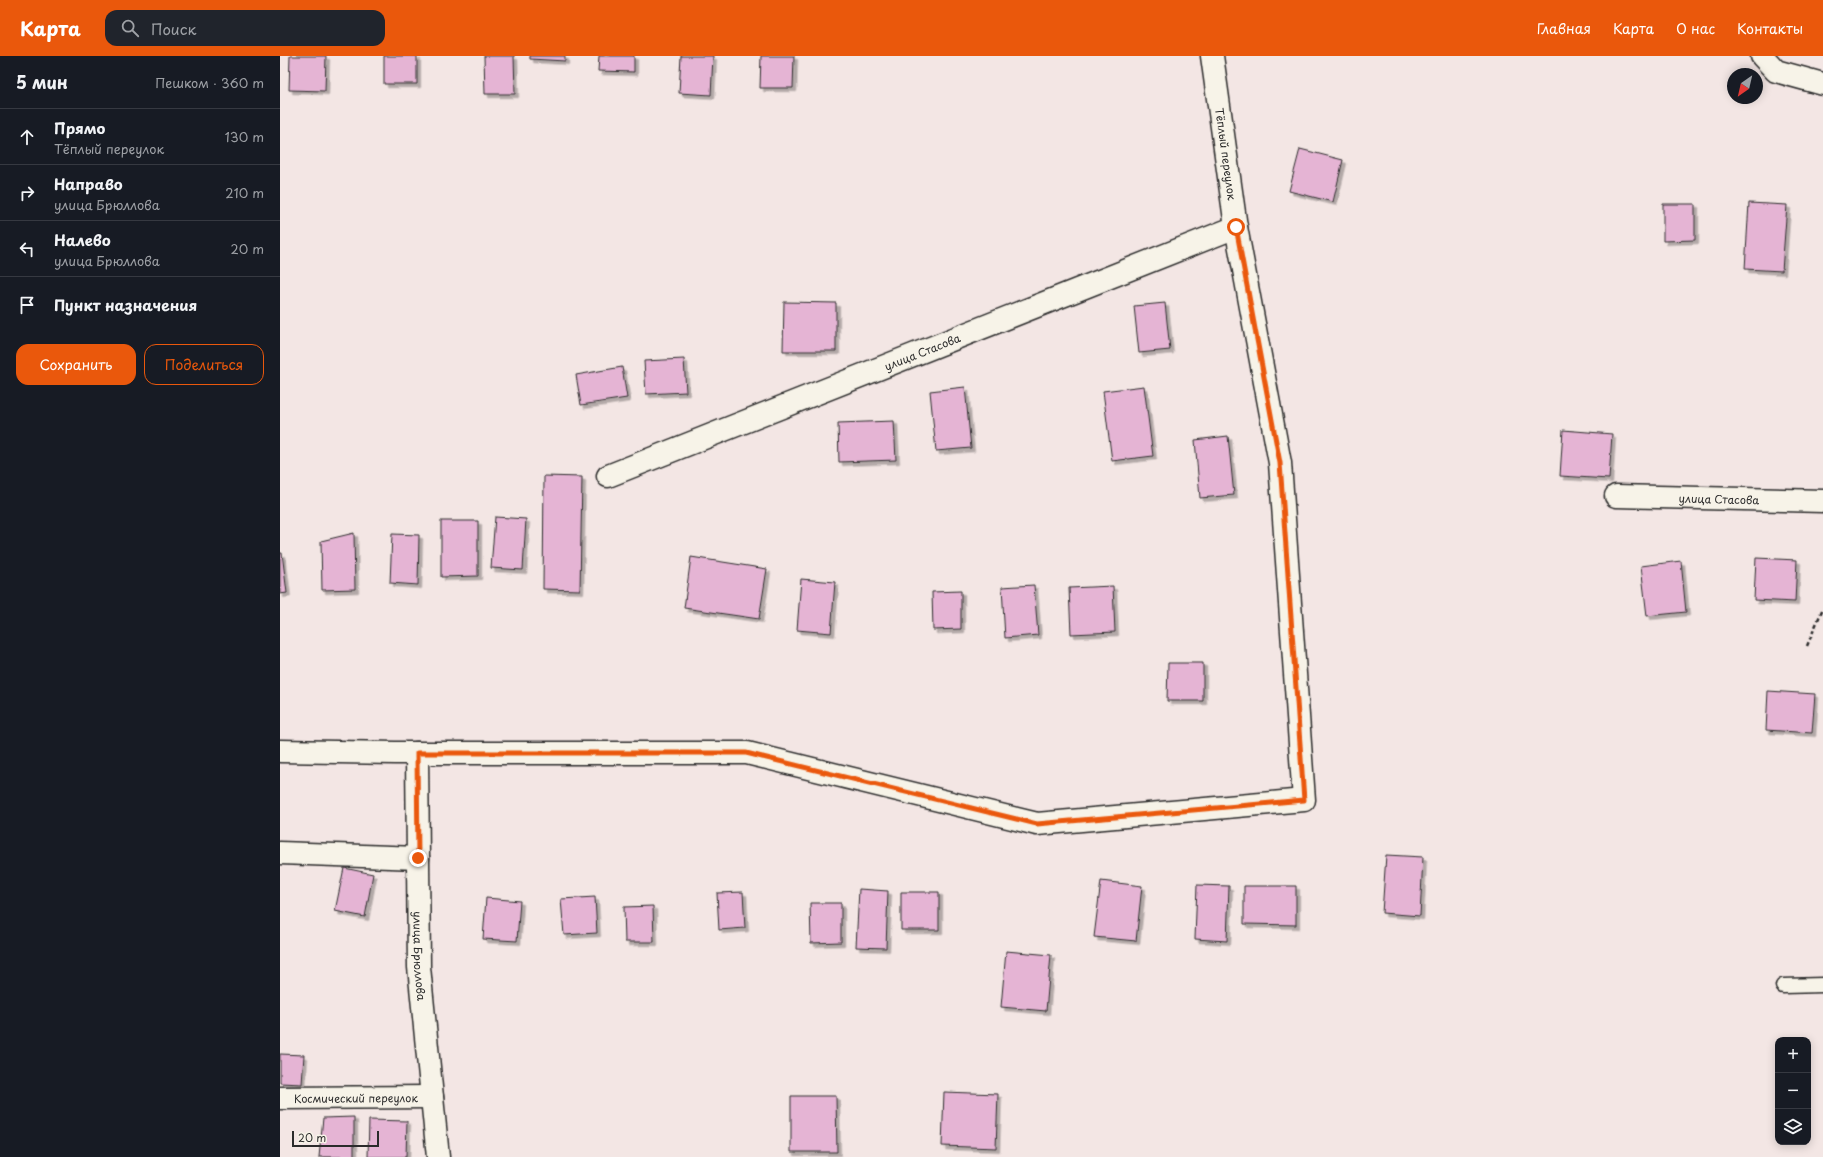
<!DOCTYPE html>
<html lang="ru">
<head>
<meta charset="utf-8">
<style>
  body { margin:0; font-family:"Playpen Sans",sans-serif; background:#20242c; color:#f1f3f6 }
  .controls { position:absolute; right:12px; bottom:12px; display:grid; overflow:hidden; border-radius:8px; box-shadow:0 2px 10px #0003 }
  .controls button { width:36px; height:36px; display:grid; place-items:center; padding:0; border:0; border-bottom:1px solid #363941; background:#171b24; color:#f1f3f6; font:20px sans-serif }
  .compass { position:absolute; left:1447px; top:12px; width:36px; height:36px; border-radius:50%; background:#171b24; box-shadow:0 2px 10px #0003; rotate:214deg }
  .scale { position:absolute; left:12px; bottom:10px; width:87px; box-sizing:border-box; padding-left:4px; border:2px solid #2b2b2b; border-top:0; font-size:11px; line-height:14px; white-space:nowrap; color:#2b2b2b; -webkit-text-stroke:3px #f7f3e8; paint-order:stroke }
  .stop { position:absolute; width:12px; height:12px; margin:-9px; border:3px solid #ea580c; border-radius:50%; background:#fff }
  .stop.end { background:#ea580c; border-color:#fff; box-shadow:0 1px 4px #0008 }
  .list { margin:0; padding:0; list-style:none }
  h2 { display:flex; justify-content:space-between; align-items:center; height:52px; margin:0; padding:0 16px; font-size:17px }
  h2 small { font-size:13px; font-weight:400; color:#9ea1a6 }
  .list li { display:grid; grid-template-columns:26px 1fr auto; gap:12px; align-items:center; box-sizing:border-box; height:56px; padding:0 16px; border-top:1px solid #363941 }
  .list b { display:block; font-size:15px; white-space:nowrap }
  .list p { margin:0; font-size:13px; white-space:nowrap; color:#9ea1a6 }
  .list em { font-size:13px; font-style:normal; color:#9ea1a6 }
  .actions { display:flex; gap:8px; padding:12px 16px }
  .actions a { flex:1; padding:9px 0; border:1px solid #ea580c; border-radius:12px; text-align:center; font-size:14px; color:#ea580c }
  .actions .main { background:#ea580c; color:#fff }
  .icon { flex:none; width:22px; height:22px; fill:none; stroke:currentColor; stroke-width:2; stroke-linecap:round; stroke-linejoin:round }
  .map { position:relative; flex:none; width:1543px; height:1101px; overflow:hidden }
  header { display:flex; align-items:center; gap:24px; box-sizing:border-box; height:56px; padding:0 20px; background:#ea580c; color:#fff }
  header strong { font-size:19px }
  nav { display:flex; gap:22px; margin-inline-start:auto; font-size:14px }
  .search { width:280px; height:36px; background:#20242c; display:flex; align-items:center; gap:10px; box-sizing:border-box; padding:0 14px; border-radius:12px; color:#9ea1a6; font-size:15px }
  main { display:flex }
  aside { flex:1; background:#171b24 }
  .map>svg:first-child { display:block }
</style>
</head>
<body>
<header>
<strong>Карта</strong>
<div class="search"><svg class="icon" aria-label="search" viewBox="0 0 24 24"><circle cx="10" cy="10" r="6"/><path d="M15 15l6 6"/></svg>Поиск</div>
<nav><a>Главная</a><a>Карта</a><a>О нас</a><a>Контакты</a></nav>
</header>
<main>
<aside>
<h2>5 мин<small>Пешком · 360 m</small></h2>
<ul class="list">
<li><svg class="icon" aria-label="ahead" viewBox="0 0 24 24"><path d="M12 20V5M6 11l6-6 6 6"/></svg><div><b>Прямо</b><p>Тёплый переулок</p></div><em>130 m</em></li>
<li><svg class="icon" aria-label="right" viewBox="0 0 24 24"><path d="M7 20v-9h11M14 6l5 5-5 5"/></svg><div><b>Направо</b><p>улица Брюллова</p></div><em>210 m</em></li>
<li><svg class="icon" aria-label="left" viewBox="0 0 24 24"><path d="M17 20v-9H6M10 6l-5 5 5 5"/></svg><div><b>Налево</b><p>улица Брюллова</p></div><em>20 m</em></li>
<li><svg class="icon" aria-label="arrive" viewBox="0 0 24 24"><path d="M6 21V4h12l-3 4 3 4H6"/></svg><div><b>Пункт назначения</b></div></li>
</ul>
<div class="actions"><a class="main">Сохранить</a><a>Поделиться</a></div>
</aside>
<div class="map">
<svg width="1543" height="1101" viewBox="0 0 1543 1101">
  <defs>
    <filter id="shadow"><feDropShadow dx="3.5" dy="3.5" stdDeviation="0" flood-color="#0004"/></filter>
  </defs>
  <rect width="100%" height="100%" fill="#f3e6e4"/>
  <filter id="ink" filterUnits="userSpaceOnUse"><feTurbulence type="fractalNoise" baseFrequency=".025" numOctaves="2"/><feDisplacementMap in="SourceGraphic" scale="8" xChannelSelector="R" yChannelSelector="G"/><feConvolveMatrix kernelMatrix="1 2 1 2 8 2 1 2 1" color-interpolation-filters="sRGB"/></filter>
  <g filter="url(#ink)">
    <!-- building -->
    <path fill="#e5b4d4" stroke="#2b2b2b" filter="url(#shadow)" d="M10 0H46L45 35 9 34Z
      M104 0H137V28H104Z
      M204 0H234L235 38H205Z
      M250 0H285V5L250 3Z
      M319 0H354V16L318 15Z
      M401 0H433L431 39 399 37Z
      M481 0H514L513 32H480Z
      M1020 93 1063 104 1053 146 1009 135Z
      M1469 147 1507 149 1502 215 1465 213Z
      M1383 148H1415V184L1383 185Z
      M504 246 556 247V295H503Z
      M885 247 890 294 859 297 854 250Z
      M404 303 406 336 366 338 364 305Z
      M342 311 347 342 301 349 296 319Z
      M864 330 873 400 832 405 823 335Z
      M685 331 691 392 656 395 650 335Z
      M614 365 616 404 559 406 558 367Z
      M1283 374 1332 378 1329 423 1280 420Z
      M948 380 954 439 920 442 915 384Z
      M264 420 302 421 300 534 263 533Z
      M215 461 246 463 243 514 211 512Z
      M161 465H198V520L161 521Z
      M74 477 75 533 42 534 41 485Z
      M112 478 139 479 138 529 110 527Z
      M0 497H2L7 537 0 538Z
      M411 501 487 513 479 563 404 552Z
      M1476 502 1517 504 1515 546 1474 544Z
      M1401 505 1406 556 1367 560 1361 510Z
      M521 523 555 526 551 577 517 574Z
      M754 529 758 579 725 582 722 531Z
      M833 530 835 576 791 578 789 532Z
      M681 535V573L653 574 652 536Z
      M888 607H923V645H887Z
      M1488 635 1535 638 1532 677 1486 674Z
      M1106 799 1143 801 1140 860 1102 857Z
      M64 812 93 818 85 861 55 855Z
      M821 825 862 830 856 885 814 881Z
      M917 829 949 830 947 885 915 883Z
      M964 830H1016V869L964 868Z
      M579 833 608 835 606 892 576 891Z
      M463 836 465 872 439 874 437 837Z
      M621 836H659V874H621Z
      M315 841 317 877 284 879 281 843Z
      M206 842 240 845 237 885 203 883Z
      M530 847H561V886L531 887Z
      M373 850 374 886H345L344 851Z
      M726 895 771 899 766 955 721 951Z
      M0 998 24 999 22 1028 0 1027Z
      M664 1036 718 1038 716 1092 662 1090Z
      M511 1040H556L557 1096H511Z
      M74 1061V1101H39L43 1062Z
      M89 1064 127 1065 126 1101H88Z"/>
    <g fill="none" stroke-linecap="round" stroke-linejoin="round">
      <!-- service casing -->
      <g stroke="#2b2b2b" stroke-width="17">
        <path id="service" d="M1503 930 1543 929"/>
      </g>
      <!-- minor casing -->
      <g stroke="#2b2b2b" stroke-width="25">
        <g id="minor">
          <path d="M1482 0 1496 15 1543 28"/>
          <path id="s1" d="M328 420 956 171"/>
          <path id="s2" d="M1336 440 1543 445"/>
          <path d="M0 695 115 697H467L757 768 1024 744 1000 407 956 171 932 0"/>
          <path id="s3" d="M137 697 139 911 158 1101"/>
          <path d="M0 797 138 802"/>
          <path id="s4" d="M0 1042 152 1041"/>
        </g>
      </g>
      <!-- path -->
      <path stroke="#2b2b2b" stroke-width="2.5" stroke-dasharray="4 3" stroke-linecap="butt" d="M1527 590 1543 552"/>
      <!-- service -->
      <use href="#service" stroke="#f7f3e8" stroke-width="14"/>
      <!-- minor -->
      <use href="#minor" stroke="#f7f3e8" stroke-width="22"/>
    </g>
  </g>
  <g fill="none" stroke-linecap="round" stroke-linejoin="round" filter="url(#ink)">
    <!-- route -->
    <path stroke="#ea580c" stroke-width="5" d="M138 802 137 697H466L757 768 1024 744 1000 407 956 171"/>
  </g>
  <g text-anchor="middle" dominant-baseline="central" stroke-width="3.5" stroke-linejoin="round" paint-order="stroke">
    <!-- street labels -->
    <g font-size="11" fill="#2b2b2b" stroke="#f7f3e8">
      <text transform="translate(946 98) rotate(82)">Тёплый переулок</text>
      <text stroke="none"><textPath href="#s1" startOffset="338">улица Стасова</textPath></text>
      <text stroke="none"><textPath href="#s2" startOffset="103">улица Стасова</textPath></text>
      <text stroke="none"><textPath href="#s3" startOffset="203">улица Брюллова</textPath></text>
      <text stroke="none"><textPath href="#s4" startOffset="76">Космический переулок</textPath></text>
    </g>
  </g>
</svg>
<div class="controls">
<button>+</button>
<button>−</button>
<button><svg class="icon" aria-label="layers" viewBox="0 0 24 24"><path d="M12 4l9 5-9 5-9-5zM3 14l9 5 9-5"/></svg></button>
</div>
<svg class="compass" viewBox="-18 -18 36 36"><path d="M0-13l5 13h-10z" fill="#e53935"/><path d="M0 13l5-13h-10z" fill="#9ea1a6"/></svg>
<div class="scale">20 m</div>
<div class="stop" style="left:956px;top:171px"></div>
<div class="stop end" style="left:138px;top:802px"></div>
</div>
</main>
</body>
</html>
